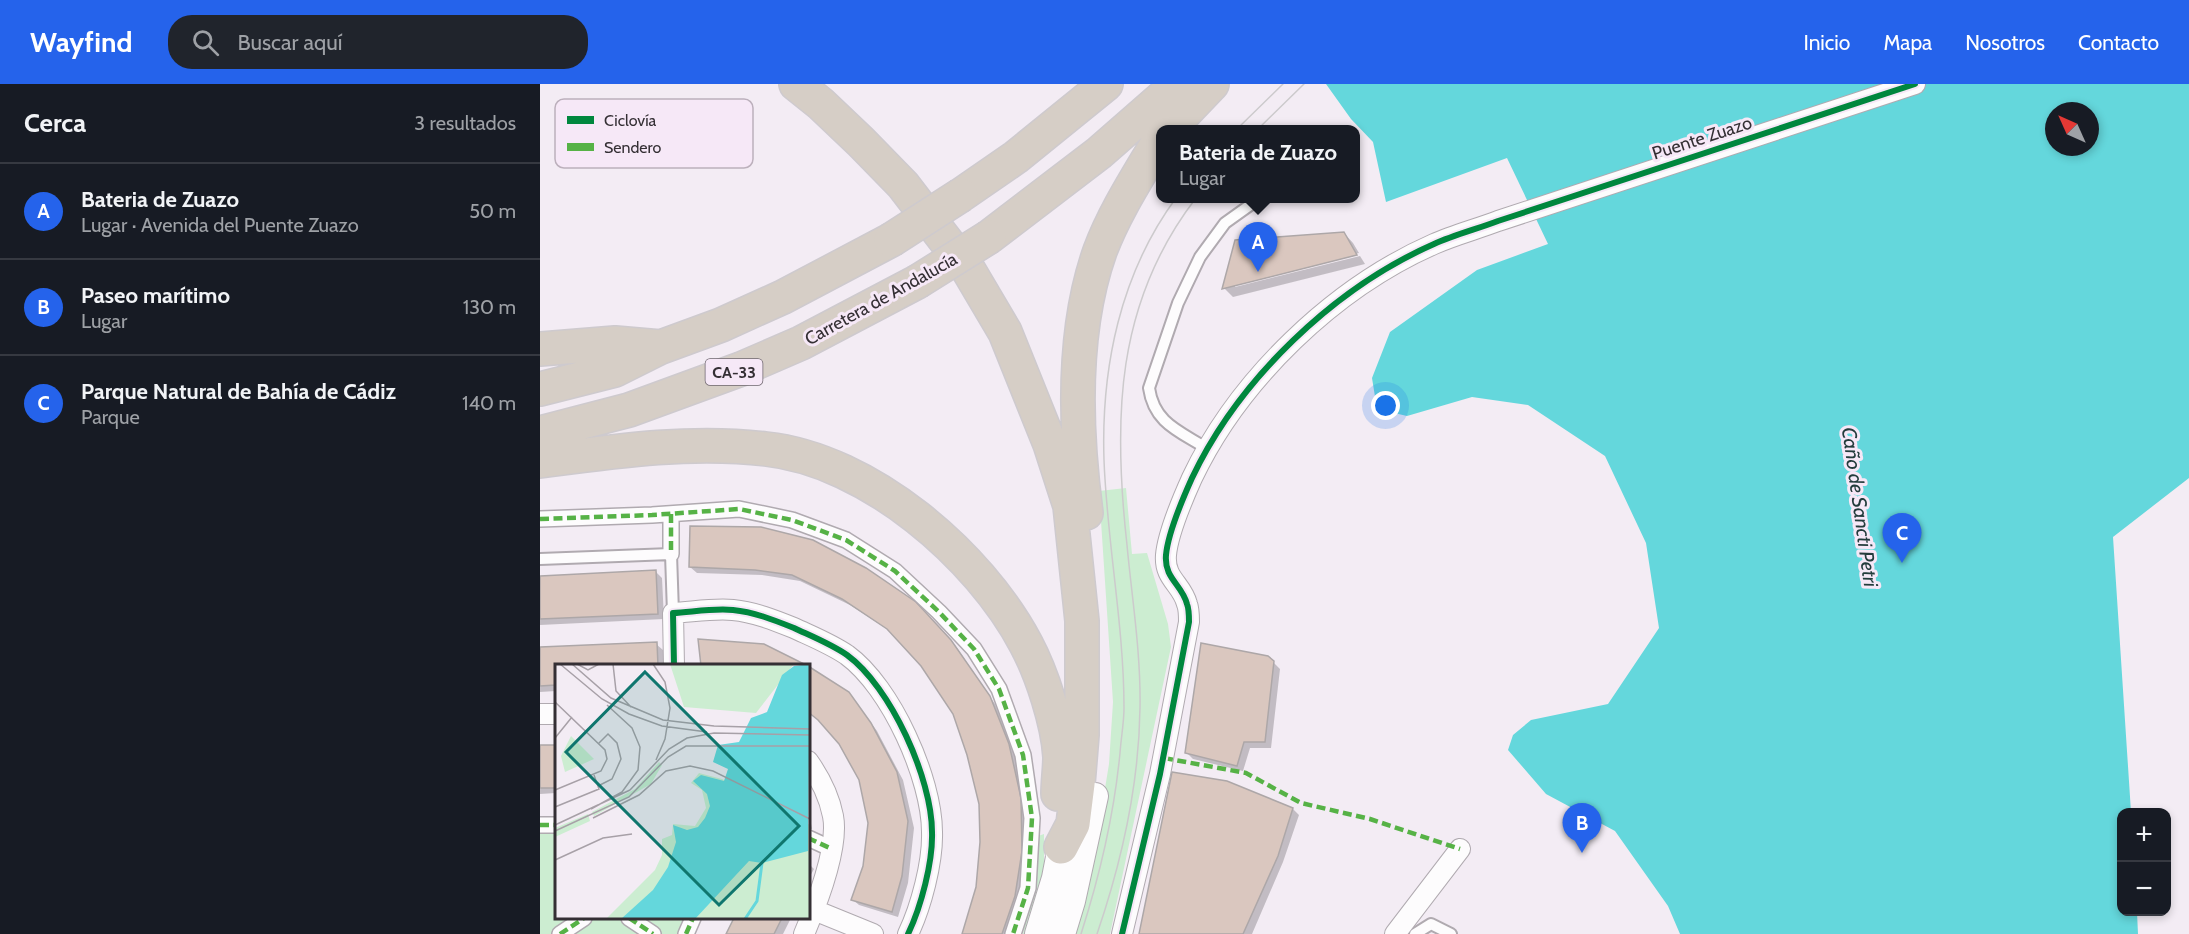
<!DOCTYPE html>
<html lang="es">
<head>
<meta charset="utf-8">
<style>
  body { margin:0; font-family:Cabin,sans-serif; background:#20242c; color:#f1f3f6 }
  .controls { position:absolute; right:18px; bottom:18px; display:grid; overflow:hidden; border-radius:12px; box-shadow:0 3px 9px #0003 }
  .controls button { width:54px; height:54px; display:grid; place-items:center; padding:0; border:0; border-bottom:2px solid #363941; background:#171b24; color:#f1f3f6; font:30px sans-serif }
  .compass { position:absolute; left:1505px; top:18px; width:54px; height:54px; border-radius:50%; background:#171b24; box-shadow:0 3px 9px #0003; rotate:315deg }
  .you { position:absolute; left:846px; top:322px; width:21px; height:21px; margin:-15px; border:4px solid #fff; border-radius:50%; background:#1a73e8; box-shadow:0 0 0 9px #1a73e833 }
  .badge { display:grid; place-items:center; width:39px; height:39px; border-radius:50%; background:#2563eb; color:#fff; font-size:20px; font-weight:700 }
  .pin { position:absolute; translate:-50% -50px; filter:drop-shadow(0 2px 3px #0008) }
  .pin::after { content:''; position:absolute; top:32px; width:21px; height:18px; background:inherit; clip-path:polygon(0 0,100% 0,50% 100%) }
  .popup { position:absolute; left:616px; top:41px; width:204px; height:78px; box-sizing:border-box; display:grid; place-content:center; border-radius:12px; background:#171b24; filter:drop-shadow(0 2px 4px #0005); font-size:20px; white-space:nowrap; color:#9ea1a6 }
  .popup b { font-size:22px; color:#f1f3f6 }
  .popup::after { content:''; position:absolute; left:50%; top:100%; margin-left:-12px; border:12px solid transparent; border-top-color:#171b24 }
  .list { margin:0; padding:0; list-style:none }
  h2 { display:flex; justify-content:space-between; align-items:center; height:78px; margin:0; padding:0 24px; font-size:26px }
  h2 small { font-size:20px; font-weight:400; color:#9ea1a6 }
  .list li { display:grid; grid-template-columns:39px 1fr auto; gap:18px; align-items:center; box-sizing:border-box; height:96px; padding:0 24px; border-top:2px solid #363941 }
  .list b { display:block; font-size:22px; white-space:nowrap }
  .list p { margin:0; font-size:20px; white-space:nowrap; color:#9ea1a6 }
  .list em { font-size:20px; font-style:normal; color:#9ea1a6 }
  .icon { flex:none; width:33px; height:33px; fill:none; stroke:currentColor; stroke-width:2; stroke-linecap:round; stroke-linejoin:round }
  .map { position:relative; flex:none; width:1649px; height:850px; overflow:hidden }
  header { display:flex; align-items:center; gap:36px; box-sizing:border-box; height:84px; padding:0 30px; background:#2563eb; color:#fff }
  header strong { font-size:28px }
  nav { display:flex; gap:33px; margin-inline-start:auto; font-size:21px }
  .search { width:420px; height:54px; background:#20242c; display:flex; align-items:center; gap:15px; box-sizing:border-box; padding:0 21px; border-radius:24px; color:#9ea1a6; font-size:22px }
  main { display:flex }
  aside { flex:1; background:#171b24 }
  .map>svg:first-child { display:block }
</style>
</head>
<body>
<header>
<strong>Wayfind</strong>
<div class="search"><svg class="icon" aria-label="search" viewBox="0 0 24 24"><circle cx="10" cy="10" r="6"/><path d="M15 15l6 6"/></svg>Buscar aquí</div>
<nav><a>Inicio</a><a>Mapa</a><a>Nosotros</a><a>Contacto</a></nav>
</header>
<main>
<aside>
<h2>Cerca<small>3 resultados</small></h2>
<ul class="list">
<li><span class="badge">A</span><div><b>Bateria de Zuazo</b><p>Lugar · Avenida del Puente Zuazo</p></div><em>50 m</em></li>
<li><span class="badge">B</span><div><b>Paseo marítimo</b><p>Lugar</p></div><em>130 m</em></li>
<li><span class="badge">C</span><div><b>Parque Natural de Bahía de Cádiz</b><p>Parque</p></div><em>140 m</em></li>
</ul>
</aside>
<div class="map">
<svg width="1649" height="850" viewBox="0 0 1649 850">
  <rect width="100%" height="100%" fill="#f3ecf4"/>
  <!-- green -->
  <path fill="#ccedd1" d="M586 404 592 470 607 469 628 540 631 563 570 850H532L555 765 569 680 573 618 559 407Z
    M0 741H16V834H153L146 850H0Z
    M504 750V788L494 850H483L494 791 498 752Z"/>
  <!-- water -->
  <path fill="#64d7dc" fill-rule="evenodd" d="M786 0H1649V394L1573 453 1591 728H1582V828H1597L1598 850H1140L1128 822 1075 747 1006 710 968 666 973 651 991 636 1068 620 1119 544 1106 459 1065 372 988 321 932 313 867 332 837 325 832 294 850 248 937 186 1008 160 967 74 846 118 833 58 811 35ZM1514 27H1550V63H1514Z"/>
  <!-- shadow -->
  <path fill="#0003" d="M804 149 813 159 819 169 695 200V203L820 172 825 180 693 213 684 204Z
    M152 443 375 519 417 564 455 620 475 668 486 721 487 774 470 850H424L438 803 442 758 440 720 429 671 414 629 382 581 353 549 310 521 260 497 222 491 157 489 150 483Z
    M116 488 122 494 124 535 0 541V493Z
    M116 560 123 566V582H16V607L0 608V564Z
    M733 578 740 585 731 664H710L703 687 653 675 647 669Z
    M268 583 315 617 337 647 363 696 374 744 368 799 358 833 319 821 312 815 324 782 330 738 320 696 300 659 284 640 268 628Z
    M0 662H16V709L0 710Z
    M268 724 272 745 268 744Z
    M753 725 759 731 743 778 712 850H601Z
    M268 779 274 785 268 796Z
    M195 834H251L243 850H188Z"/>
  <!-- building -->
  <path fill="#dac7bf" stroke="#ada7a8" stroke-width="1.5" d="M804 148 817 171 682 205 695 156Z
    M150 442 221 443 273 456 326 484 376 518 411 556 450 612 469 660 481 714 482 767 475 812 462 850H422L436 803 440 758 439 720 427 671 413 630 381 582 347 545 302 515 252 491 215 486 149 483Z
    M116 486 118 530 0 535V492Z
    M158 555 224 560 268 582H161Z
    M117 558 118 582H16V601L0 602V563Z
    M661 559 728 572 734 577 725 658H704L697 682 645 669Z
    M268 582 309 608 331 639 357 688 368 737 362 792 352 828 311 816 323 782 328 739 319 696 299 660 278 636 268 628Z
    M0 661H16V704H0Z
    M632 688 687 697 753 724 738 772 703 850H599Z
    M194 834H242L234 850H186Z"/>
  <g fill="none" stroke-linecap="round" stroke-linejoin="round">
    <!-- service casing -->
    <g stroke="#b0aab0" stroke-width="14">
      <path id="service" d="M666 364C639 347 614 339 609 304L638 219 660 173 685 139 720 114
        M0 475 131 470 133 529
        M875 850 891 840 911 850"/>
    </g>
    <!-- pedestrian casing -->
    <g stroke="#b0aab0" stroke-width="18">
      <path id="pedestrian" d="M131 430V470
        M0 435 112 431 199 425 252 436 306 456 355 487 399 528 434 565 459 605 483 671 492 734 488 804 473 850
        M0 741H16
        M268 754 292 765
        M89 834 113 850
        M20 850 44 834
        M146 850 153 834"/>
    </g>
    <!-- minor casing -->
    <g stroke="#b0aab0" stroke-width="22">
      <path id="minor" d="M134 582 133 529C152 528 174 524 193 526 214 528 234 536 254 544 271 552 291 560 307 571 351 603 392 695 392 748 393 778 381 823 368 850
        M0 630H16
        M274 826 333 850
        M264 850C276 822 299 763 293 732 289 711 280 694 268 677
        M582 850 620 690 649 538C649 532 649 525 647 520 642 500 624 495 626 471 628 449 643 414 652 394 699 295 794 204 894 160 914 151 937 145 958 137L1375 0
        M855 850 920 765"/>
    </g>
    <!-- tertiary casing -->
    <g stroke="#b0aab0" stroke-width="28">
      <path id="tertiary" d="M498 850 515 794 521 763
        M522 850 532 817 555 712"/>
    </g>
    <!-- motorway casing -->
    <g stroke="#cecace" stroke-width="36">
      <path id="motorway" d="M256 0 281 20 321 58 363 101 429 187 465 248 510 360 530 422 542 537V651L538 700 533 740 521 763
        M629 45 672 0
        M421 111 476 73 566 0
        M449 153 559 69 638 0
        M0 265 75 259 121 263
        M0 305 75 286 121 263 181 241 243 213 351 156
        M0 349 89 326 201 285 261 259 377 198
        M0 377C75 367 151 356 226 365 329 376 439 471 486 560 502 590 518 639 520 673 520 685 518 698 518 710
        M546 429C535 346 532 246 560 167 575 127 599 91 620 55"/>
    </g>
    <!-- service -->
    <use href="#service" stroke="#fdfcfd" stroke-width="10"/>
    <!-- pedestrian -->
    <use href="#pedestrian" stroke="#fdfcfd" stroke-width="15"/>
    <!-- minor -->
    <use href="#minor" stroke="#fdfcfd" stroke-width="20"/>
    <!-- tertiary -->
    <use href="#tertiary" stroke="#fdfcfd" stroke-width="26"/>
    <!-- motorway -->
    <use href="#motorway" stroke="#d6cec6" stroke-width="33"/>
    <!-- tram -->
    <path stroke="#cccacc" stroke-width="1.5" d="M697 45 743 0
      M718 45 764 0
      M541 850C560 791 574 731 580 669 581 654 584 639 584 624 584 541 567 459 564 376 561 284 580 190 636 114
      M557 850C582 777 599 701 600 624 601 569 592 515 587 461 573 336 575 219 656 114"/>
    <!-- motorway-bridge casing -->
    <g stroke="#cecace" stroke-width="36" stroke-linecap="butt">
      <path id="motorway-bridge" d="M351 156 421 111
        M377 198 449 153"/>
    </g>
    <!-- motorway-bridge -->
    <use href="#motorway-bridge" stroke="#d6cec6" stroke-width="33"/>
    <!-- quiet -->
    <path stroke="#56b246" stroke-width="4.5" stroke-dasharray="9 4.5" stroke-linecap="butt" d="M131 430V470
      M0 435 112 431 199 425 252 436 306 456 355 487 399 528 434 565 459 605 483 671 492 734 488 804 473 850
      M624 674 706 689 761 719 830 735 920 765
      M0 741H16
      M268 754 292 765
      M89 834 113 850
      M20 850 44 834
      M146 850 153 834"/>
    <!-- cycleway casing -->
    <g stroke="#f6e8f7" stroke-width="10">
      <path id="cycleway" d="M134 582 133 529C152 528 174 524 193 526 214 528 234 536 254 544 271 552 291 560 307 571 351 603 392 695 392 748 393 778 381 823 368 850
        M582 850 620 690 649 538C649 532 649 525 647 520 642 500 624 495 626 471 628 449 643 414 652 394 699 295 794 204 894 160 914 151 937 145 958 137L1375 0"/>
    </g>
    <!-- cycleway -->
    <use href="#cycleway" stroke="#00873e" stroke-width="6"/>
  </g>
  <g text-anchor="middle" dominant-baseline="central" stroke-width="6" stroke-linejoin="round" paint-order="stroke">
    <!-- shield labels -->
    <rect fill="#f6e8f7" stroke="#6e666e" stroke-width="1.5" x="165.5" y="275" width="57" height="26" rx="4.5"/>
    <g font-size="16" font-weight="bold" fill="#342f34">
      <text x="194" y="288">CA-33</text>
    </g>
    <!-- street labels -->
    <g font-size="18" fill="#342f34" stroke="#f6e8f7">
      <text transform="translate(1162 54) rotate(-18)">Puente Zuazo</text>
      <text transform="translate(341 215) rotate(-29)">Carretera de Andalucía</text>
    </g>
    <!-- water labels -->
    <g font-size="20" font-style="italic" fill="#233c3c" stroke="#f6e8f7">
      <text transform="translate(1320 423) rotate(82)">Caño de Sancti Petri</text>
    </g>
  </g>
  <!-- overview -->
  <g transform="translate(15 580)">
    <rect width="255" height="255" fill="#f3ecf4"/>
    <path d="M115 0H239L201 49 129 43ZM16 72 39 95 10 108 6 92ZM104 98 107 101 96 120 39 152 37 148 80 125ZM144 109 167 115 255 161V255H51L100 206 107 191V175L117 171 118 160 140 162 151 144 147 126 136 119ZM33 150 35 157 0 173V164Z" fill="#ccedd1"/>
    <path d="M255 0 253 187 207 199 194 197 140 255H66L98 226 113 203 121 178 118 161 132 166 143 163 150 154 155 142 152 130 138 117 146 111 169 117 173 105 158 98 163 81 184 78 196 54 212 48 227 11 239 2Z" fill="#64d7dc"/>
    <path fill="none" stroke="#64d7dc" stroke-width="3" d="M190 255 202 237 207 199"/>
    <path fill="none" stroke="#a7a0a7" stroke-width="1.5" d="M5 0 47 35 74 50 107 62 152 68M17 0 56 34 108 56 159 62 255 65M22 0 33 6 44 0M58 0 61 27 76 43M98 0 110 18 115 44 110 75 101 96M0 38 50 86 52 95 46 107 0 126M52 41 77 64 85 83 83 106 67 128M0 74 17 53M43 122 57 115 66 95 62 79 53 70 44 79M75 126 114 85 132 74 159 69 255 71M0 143 44 125 39 111M36 145 67 128M38 154 84 131 111 107 135 102 158 107 255 155M0 161 75 126M0 167 74 133 113 93 131 82H255M0 196 48 174 77 170"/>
    <path fill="#0f766e" fill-opacity="0.15" stroke="#0f766e" stroke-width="3" d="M90 8 244 162 164 241 11 88Z"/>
    <rect width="255" height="255" fill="none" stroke="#342f34" stroke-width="3"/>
  </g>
  <!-- legend -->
  <rect x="15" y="15" width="198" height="69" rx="9" fill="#f6e8f7" stroke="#bcb0bc" stroke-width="1.5"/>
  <rect x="27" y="32" width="27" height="8" fill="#00873e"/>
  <rect x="27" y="59" width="27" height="8" fill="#56b246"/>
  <g font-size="16" fill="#342f34">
    <text x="64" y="42">Ciclovía</text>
    <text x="64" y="69">Sendero</text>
  </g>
</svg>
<div class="controls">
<button>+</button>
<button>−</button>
</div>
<svg class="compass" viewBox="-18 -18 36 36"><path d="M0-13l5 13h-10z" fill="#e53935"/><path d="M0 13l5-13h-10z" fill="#9ea1a6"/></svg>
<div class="you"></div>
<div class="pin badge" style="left:718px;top:188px">A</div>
<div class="popup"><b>Bateria de Zuazo</b>Lugar</div>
<div class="pin badge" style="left:1042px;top:769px">B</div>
<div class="pin badge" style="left:1362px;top:479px">C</div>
</div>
</main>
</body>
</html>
